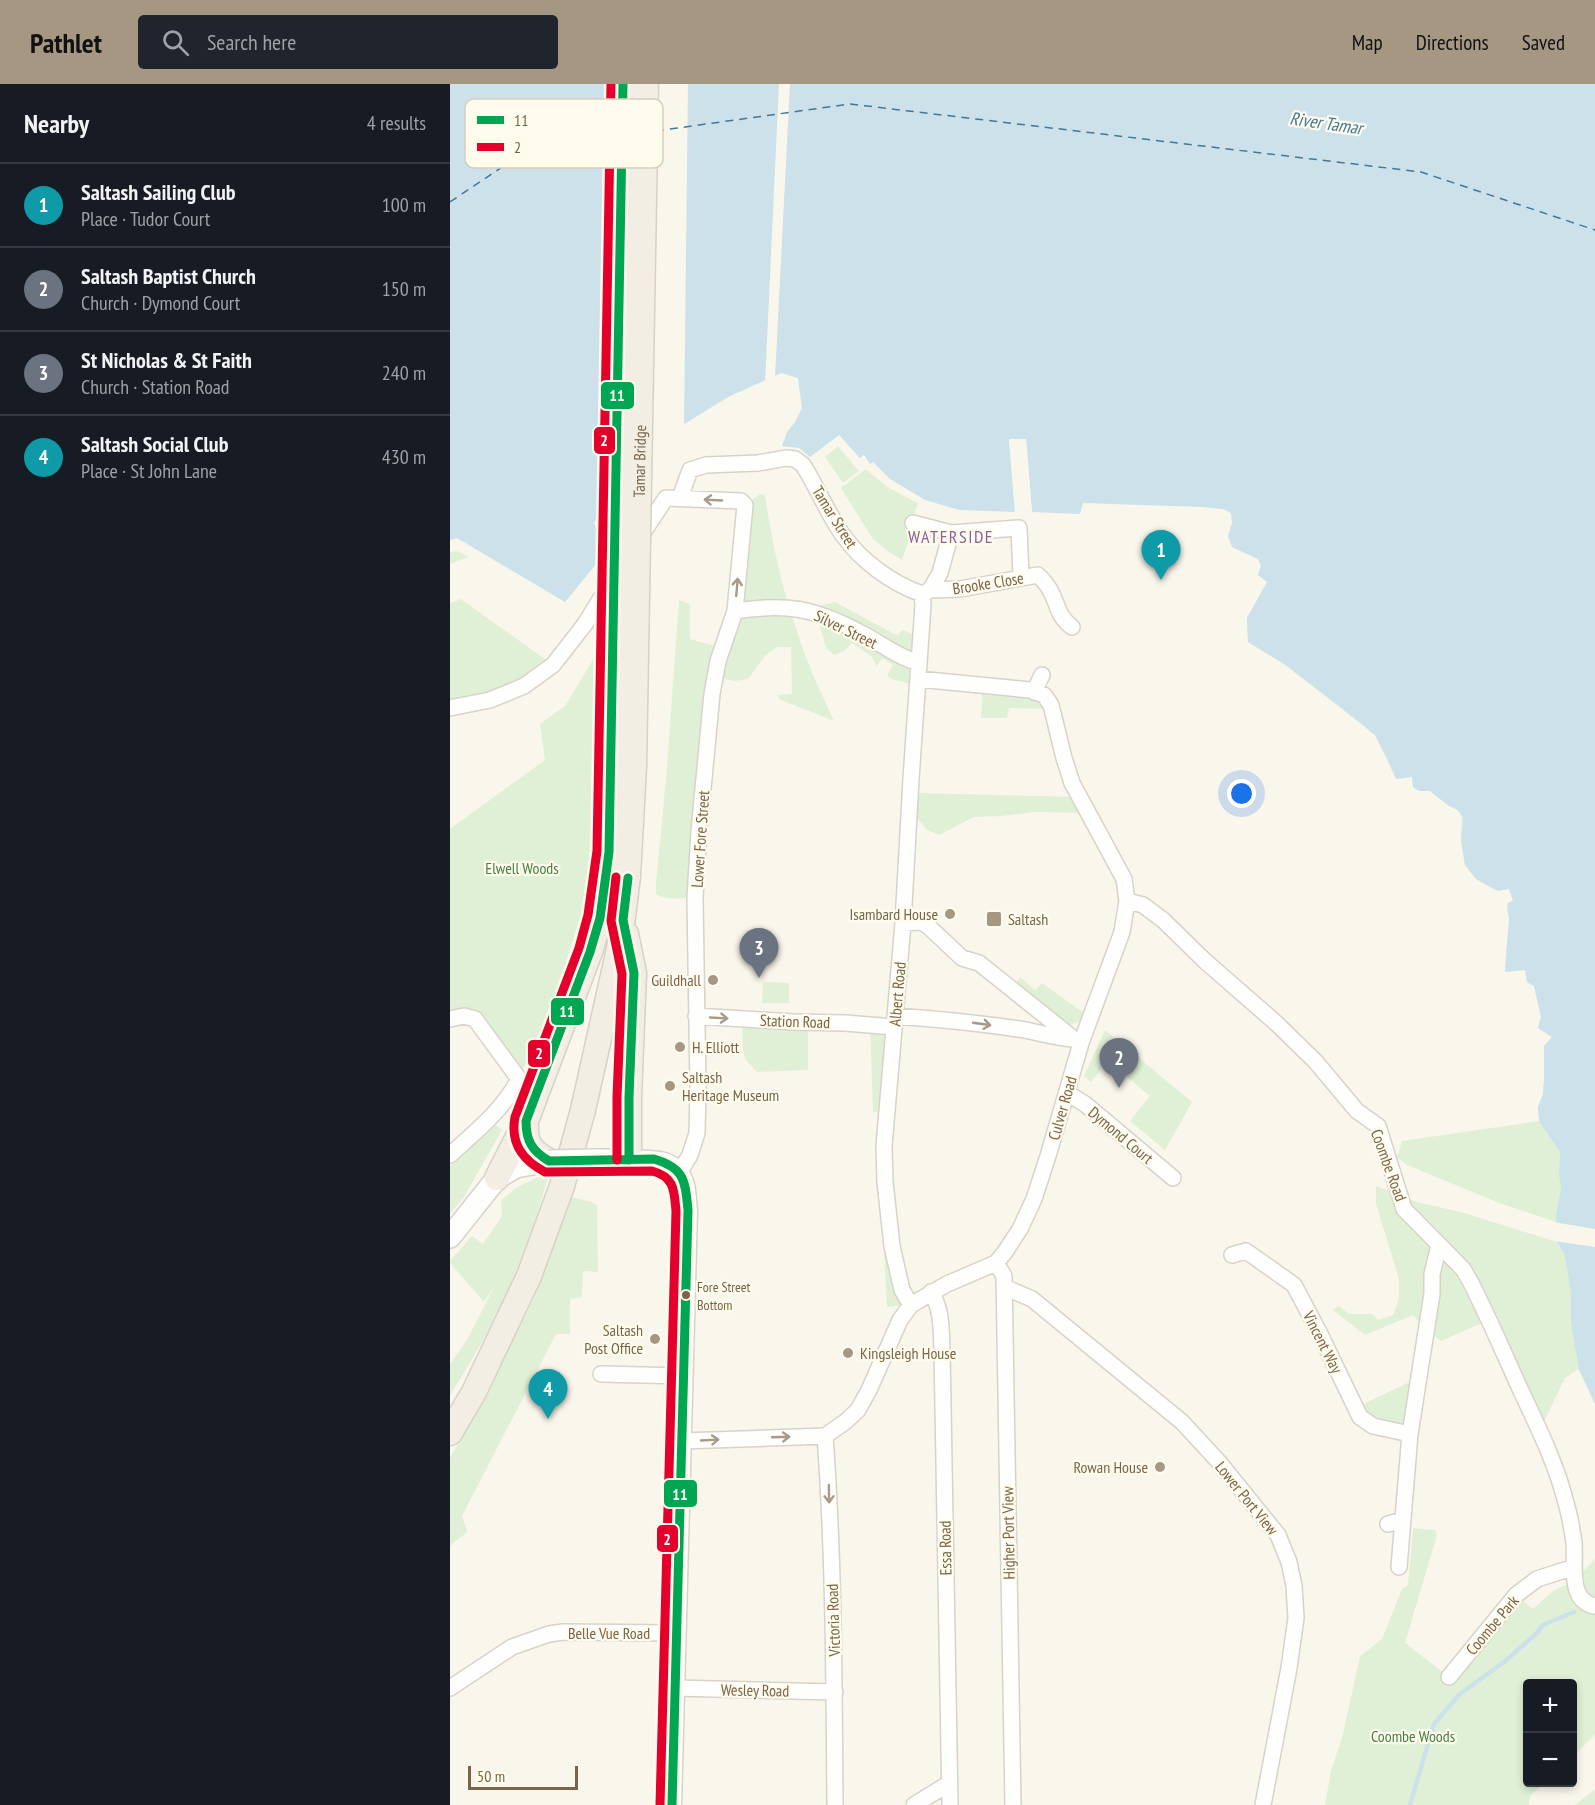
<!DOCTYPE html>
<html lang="en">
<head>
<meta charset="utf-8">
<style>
  body { margin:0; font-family:"PT Sans Narrow",sans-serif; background:#20242c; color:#f1f3f6 }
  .controls { position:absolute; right:18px; bottom:18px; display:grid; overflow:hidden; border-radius:6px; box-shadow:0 3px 9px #0003 }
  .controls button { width:54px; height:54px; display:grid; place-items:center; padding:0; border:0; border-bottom:2px solid #363941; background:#171b24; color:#f1f3f6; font:30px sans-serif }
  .scale { position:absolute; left:18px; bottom:15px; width:110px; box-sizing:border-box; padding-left:6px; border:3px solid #796449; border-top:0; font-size:16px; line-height:21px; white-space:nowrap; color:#796449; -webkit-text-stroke:4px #fffcee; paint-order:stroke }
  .you { position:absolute; left:792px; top:710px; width:21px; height:21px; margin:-15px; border:4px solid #fff; border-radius:50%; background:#1a73e8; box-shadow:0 0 0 9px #1a73e833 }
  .badge { display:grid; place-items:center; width:39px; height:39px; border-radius:50%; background:#a69782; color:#fff; font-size:20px; font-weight:700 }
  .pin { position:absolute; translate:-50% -50px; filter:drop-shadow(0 2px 3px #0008) }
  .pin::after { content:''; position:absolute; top:32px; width:21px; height:18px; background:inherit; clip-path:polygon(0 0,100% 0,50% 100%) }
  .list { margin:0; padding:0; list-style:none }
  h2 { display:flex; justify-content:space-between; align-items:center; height:78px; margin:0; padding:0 24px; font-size:26px }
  h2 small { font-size:20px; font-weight:400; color:#9ea1a6 }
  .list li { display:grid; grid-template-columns:39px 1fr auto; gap:18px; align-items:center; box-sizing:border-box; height:84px; padding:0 24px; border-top:2px solid #363941 }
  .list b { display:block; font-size:22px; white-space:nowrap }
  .list p { margin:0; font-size:20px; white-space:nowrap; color:#9ea1a6 }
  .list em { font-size:20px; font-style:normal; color:#9ea1a6 }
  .icon { flex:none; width:33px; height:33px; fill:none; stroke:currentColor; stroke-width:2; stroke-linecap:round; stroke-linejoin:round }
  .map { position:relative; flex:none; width:1145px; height:1721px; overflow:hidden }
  header { display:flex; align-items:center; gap:36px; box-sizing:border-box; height:84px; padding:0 30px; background:#a69782; color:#111 }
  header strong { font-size:28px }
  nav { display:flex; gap:33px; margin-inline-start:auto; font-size:21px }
  .search { width:420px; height:54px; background:#20242c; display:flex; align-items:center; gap:15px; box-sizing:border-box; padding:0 21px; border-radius:6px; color:#9ea1a6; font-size:22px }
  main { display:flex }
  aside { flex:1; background:#171b24 }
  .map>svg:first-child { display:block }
</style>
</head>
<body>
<header>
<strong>Pathlet</strong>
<div class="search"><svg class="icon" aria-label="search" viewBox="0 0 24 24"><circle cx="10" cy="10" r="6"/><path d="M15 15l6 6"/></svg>Search here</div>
<nav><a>Map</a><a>Directions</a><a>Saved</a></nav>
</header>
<main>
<aside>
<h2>Nearby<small>4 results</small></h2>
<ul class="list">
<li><span class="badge" style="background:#0f9aa8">1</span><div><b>Saltash Sailing Club</b><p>Place · Tudor Court</p></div><em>100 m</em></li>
<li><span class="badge" style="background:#6b7280">2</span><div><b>Saltash Baptist Church</b><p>Church · Dymond Court</p></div><em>150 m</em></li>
<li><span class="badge" style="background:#6b7280">3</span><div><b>St Nicholas &amp; St Faith</b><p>Church · Station Road</p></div><em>240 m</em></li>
<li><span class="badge" style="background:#0f9aa8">4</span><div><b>Saltash Social Club</b><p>Place · St John Lane</p></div><em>430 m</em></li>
</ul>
</aside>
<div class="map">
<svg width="1145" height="1721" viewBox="0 0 1145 1721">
  <rect width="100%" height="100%" fill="#f9f6ec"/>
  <!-- green -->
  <path fill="#e0f0d6" d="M388 362 409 387 393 399 375 373Z
    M416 385 437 403 468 419 457 453 459 456 452 476 436 466 423 455 391 404Z
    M310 410 315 411C322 460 333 509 350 556 359 584 372 611 384 637L329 615 328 611 342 610 341 563H327L315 572 298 595 284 597 265 593 244 814C231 814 217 817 206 810V800L217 683 229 516 240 520V555L272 564 295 421Z
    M778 452 1093 580 1145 1320 1128 1285 1115 1294 1089 1348 1039 1236 991 1257 975 1245 963 1231 915 1251 883 1226 889 1222 899 1230H923L928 1236 943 1231 949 1215V1195L926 1120V1102L967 1118 1014 1129 1107 1158 1106 1138 1049 1119 957 1081 947 1073 952 1057 1089 1037 1088 1023 1093 1010 1094 996V962L1102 953 1088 944 1091 933 1084 902 1077 898 1075 886 1055 888C1056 871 1057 855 1059 839 1060 832 1056 826 1058 819L1063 816 1059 804 1048 807 1026 795 1015 781 1011 756 1012 733 1008 726 999 722 980 707H969L963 703 962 693 946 695 925 651 834 580 798 558 797 534 817 498 808 491 811 482 808 475 782 463Z
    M7 467 19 473 0 480V468Z
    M11 515 103 581 76 601 0 624V519Z
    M385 518 448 552 452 546 471 553 468 602 441 595 437 591 443 581 432 574 427 582 421 572 402 559 394 567 384 571 376 564 366 528 354 526Z
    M153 559 150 623 152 669 146 782 105 914 69 995 25 935H0V745L95 676 90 640 115 622Z
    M533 603 580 607 602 625 559 624 557 634H531Z
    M467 709 629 713 638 729 586 728 552 732 524 733 489 751 477 746 465 731Z
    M570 893 585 906 592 899 634 929 632 937 615 942 564 902Z
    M313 898 339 899V919H312Z
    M292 935 358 938V986L307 988 296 976 293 966Z
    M420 940 444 943 437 1029 423 1028Z
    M655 946 742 1018 715 1066 680 1037 700 1012 658 977 641 998 634 992Z
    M46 1041 52 1046 14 1113 0 1130V1082Z
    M88 1093H98C93 1110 88 1129 82 1146 62 1204 33 1260 0 1311V1280L17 1256 45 1201 34 1218 0 1179V1177L22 1152 33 1160 52 1132 51 1116 69 1102Z
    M121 1113 141 1118 147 1121 148 1188 133 1187 132 1213 120 1215V1250H106L12 1432 17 1448 0 1462V1373L21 1339 83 1216Z
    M443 1165 461 1221 437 1223 434 1167Z
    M968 1294 960 1350 933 1345 905 1324Z
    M963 1444 985 1446 987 1451 955 1559 999 1593 1066 1511 1083 1525 1103 1507 1125 1496 1145 1475V1651L1123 1672 1122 1600H1078V1698L1094 1699 1080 1712 1079 1721H875L881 1687 893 1650 910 1572 932 1555 952 1505 958 1501Z
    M1145 1705V1721H1125Z"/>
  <!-- water -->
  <path fill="#cce1ea" d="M0 0H1145V1320L1129 1285 1121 1239V1213L1118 1188 1114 1169 1107 1158 1106 1132 1111 1104 1109 1090 1110 1068 1089 1037 1088 1023 1093 1010 1094 996V962L1102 953 1088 944 1091 933 1084 902 1077 898 1075 886 1055 888C1056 871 1057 855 1059 839 1060 832 1056 826 1058 819L1063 817 1059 805 1048 807 1026 795 1015 781 1011 756 1013 733 1008 726 999 722 980 707H969L963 703 962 693 946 695 938 676 925 651 893 625 834 580 798 558 797 534 817 498 808 491 811 482 808 475 782 463 778 452 782 439 781 429 773 425 752 423 633 419 630 430 582 428 576 355 559 356 565 428 509 426 475 416 440 395 423 378 420 380 414 371 410 374 389 351 360 373 349 364 332 362 337 348 345 338 352 324 348 294 331 289 278 313 236 339 194 356 163 424 144 438 155 469 115 518 7 454 0 456Z"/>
  <!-- pier -->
  <path fill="#f9f6ec" d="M173 0H238L234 343 196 358Z
    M329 0H340L325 294 315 299Z
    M559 355H576L582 428H579L574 358H563L568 428H565Z
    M1103 1138 1145 1145V1163L1104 1157Z"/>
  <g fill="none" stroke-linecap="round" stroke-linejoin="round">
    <!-- stream -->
    <path stroke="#cce1ea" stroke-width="4.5" d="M960 1721 984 1640 1010 1610 1054 1578 1086 1550 1093 1541 1124 1528"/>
    <!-- ferry -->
    <path stroke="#447795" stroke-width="1.5" stroke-dasharray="8 6" stroke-linecap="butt" d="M206 47 400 20 971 88 1145 146
      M0 118 79 65 162 53"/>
    <!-- minor casing -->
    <g stroke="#d8d3ca" stroke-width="18">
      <path id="minor" d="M230 414 240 386 256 381 308 379 336 374 345 375 353 381C367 403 377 428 392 450 411 477 441 499 472 510
        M463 439 501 449 569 444 571 493
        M190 453 216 414 291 417 295 421 285 527 268 577 262 610 249 747 245 814 248 1004 247 1049 240 1071 229 1089
        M480 506 490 489 501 449
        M472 510 480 506 510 505 588 491C592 495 597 500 600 506 608 520 607 532 622 543
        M285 527C337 519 364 524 411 549 431 559 447 573 469 579
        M584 608 592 591
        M0 624 40 616 74 602 103 581 135 540 164 493
        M677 817 693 821 713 836 755 877 826 939 865 977 907 1027 928 1042 954 1125 1013 1185 1020 1197C1039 1234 1055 1272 1072 1309 1088 1343 1107 1382 1116 1419 1120 1432 1122 1445 1124 1459 1126 1479 1117 1517 1145 1522
        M453 839 471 838 478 842 512 874 529 879 624 955 631 959
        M246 932 343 938 395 939 444 943
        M445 932C487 935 528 939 569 945 588 948 605 954 624 955
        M0 935 14 932 25 935 69 995C53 1026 26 1047 0 1071
        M617 1009 635 1020 723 1094
        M782 1171 796 1167 844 1201 870 1250 910 1333 923 1342 960 1350
        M546 1179 554 1192 563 1721
        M554 1203 582 1215 732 1338 768 1377 828 1451 839 1478 844 1502 846 1534 839 1584 813 1721
        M481 1208C492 1225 491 1245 492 1265L500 1721
        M461 1221 452 1206 442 1162 435 1098 434 1062 453 839 461 695 473 521 472 510
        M151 1290 234 1292
        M375 1352C384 1475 384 1598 385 1721
        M232 1357 375 1352 395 1338 408 1326 419 1306 450 1236 461 1221 497 1200 546 1179 555 1168 570 1145 584 1115 598 1072 631 959 672 848 677 817 674 795 622 699 614 674 601 621 594 611 580 606 468 595
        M938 1440 953 1436
        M949 1483 960 1350 982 1210V1190L989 1161
        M999 1593 1066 1511 1087 1495 1124 1483
        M0 1604 62 1563 99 1550 113 1548 225 1549
        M225 1604 385 1608
        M464 1721 498 1700"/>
    </g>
    <!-- tertiary casing -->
    <g stroke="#d8d3ca" stroke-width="21">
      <path id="tertiary" d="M179 1076C203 1075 227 1073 235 1101 237 1109 237 1118 238 1126L222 1721"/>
    </g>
    <!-- secondary casing -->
    <g stroke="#d8d3ca" stroke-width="24">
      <path id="secondary" d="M143 1076H179
        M0 1153 47 1094 66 1083 99 1077"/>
    </g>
    <!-- trunk casing -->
    <g stroke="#d7d1c6" stroke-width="27">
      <path id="trunk" d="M176 850 184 889 179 1013V1076
        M76 1037C75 1059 79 1066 99 1077
        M47 1094 76 1037 140 868 150 834 159 768 162 682
        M0 1349 24 1308 79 1192 112 1102 133 1026 169 865 178 792 184 683"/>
    </g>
    <!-- minor -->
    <use href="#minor" stroke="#fefefc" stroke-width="15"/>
    <!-- tertiary -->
    <use href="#tertiary" stroke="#fefefc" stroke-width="18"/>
    <!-- secondary -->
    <use href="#secondary" stroke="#fefefc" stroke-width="21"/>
    <!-- trunk -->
    <use href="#trunk" stroke="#f2eee4" stroke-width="24"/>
    <!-- secondary-bridge casing -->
    <g stroke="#d8d3ca" stroke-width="24" stroke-linecap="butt">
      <path id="secondary-bridge" d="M99 1077 143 1076"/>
    </g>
    <!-- trunk-bridge casing -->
    <g stroke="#d7d1c6" stroke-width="27" stroke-linecap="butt">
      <g id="trunk-bridge">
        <path d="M162 682 173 0"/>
        <path id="s1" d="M184 683 196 0"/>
      </g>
    </g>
    <!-- secondary-bridge -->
    <use href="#secondary-bridge" stroke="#fefefc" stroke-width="21"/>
    <!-- trunk-bridge -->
    <use href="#trunk-bridge" stroke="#f2eee4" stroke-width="24"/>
    <!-- bus-1 casing -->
    <g stroke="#fffcee" stroke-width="14">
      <path id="bus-1" d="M173 0 159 768 150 834 140 868 76 1037C76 1057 82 1067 99 1077L204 1075C235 1084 235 1097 238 1126L222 1721
        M178 794 173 836 184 889 179 1013V1076"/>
    </g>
    <!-- bus-2 casing -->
    <g stroke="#fffcee" stroke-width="14">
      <path id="bus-2" d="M161 0 147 767 138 831 129 864 65 1033C60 1059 72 1076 95 1088L202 1087C225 1093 224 1107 226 1127L210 1721
        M166 793 161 837 172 890 167 1013V1076"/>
    </g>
    <!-- bus-1 -->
    <use href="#bus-1" stroke="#00a651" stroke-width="9"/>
    <!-- bus-2 -->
    <use href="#bus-2" stroke="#e4002b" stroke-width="9"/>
  </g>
  <!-- one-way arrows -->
  <defs><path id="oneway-shaft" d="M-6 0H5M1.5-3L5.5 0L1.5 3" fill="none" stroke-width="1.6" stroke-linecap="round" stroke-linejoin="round" transform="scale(1.5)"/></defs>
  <g stroke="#a89a88">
    <use href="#oneway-shaft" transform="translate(263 416) rotate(-177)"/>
    <use href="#oneway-shaft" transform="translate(287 503) rotate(-85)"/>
    <use href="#oneway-shaft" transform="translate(269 934) rotate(3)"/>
    <use href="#oneway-shaft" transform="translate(532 940) rotate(8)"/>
    <use href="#oneway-shaft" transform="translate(331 1353) rotate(-2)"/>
    <use href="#oneway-shaft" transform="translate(260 1356) rotate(-3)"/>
    <use href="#oneway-shaft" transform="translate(379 1410) rotate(89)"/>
  </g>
  <!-- markers -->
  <g fill="#a69782" stroke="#fffcee" stroke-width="2">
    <circle cx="500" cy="830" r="6"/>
    <rect x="536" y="827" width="16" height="16" rx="3"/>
    <circle cx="263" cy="896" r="6"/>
    <circle cx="230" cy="963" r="6"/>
    <circle cx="220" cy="1002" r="6"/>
    <circle cx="205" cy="1255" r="6"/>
    <circle cx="398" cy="1269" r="6"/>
    <circle cx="710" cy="1383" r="6"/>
  </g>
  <circle fill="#796449" stroke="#fffcee" stroke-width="2" cx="236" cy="1211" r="5"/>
  <g text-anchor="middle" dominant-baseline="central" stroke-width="4.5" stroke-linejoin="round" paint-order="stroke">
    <!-- bus labels -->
    <g font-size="14" fill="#796449" stroke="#fffcee" text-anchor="start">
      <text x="247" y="1203">Fore Street<tspan x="247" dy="18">Bottom</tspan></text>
    </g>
    <!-- street labels -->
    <g font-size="16" fill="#796449" stroke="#fffcee">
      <text stroke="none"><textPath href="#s1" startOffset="306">Tamar Bridge</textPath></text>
      <text transform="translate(385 433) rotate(58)">Tamar Street</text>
      <text transform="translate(538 499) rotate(-9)">Brooke Close</text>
      <text transform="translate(396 545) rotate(26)">Silver Street</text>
      <text transform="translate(250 755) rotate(-86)">Lower Fore Street</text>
      <text transform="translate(447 910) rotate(-85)">Albert Road</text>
      <text transform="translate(345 937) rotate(2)">Station Road</text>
      <text transform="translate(612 1024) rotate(-74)">Culver Road</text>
      <text transform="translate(671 1051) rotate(40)">Dymond Court</text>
      <text transform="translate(939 1081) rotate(70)">Coombe Road</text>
      <text transform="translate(873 1258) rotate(63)">Vincent Way</text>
      <text transform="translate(797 1414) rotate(51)">Lower Port View</text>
      <text transform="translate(558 1449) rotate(-91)">Higher Port View</text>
      <text transform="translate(495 1464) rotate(-91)">Essa Road</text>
      <text transform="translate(383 1536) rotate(-92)">Victoria Road</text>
      <text transform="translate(1042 1541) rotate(-50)">Coombe Park</text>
      <text x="159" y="1549">Belle Vue Road</text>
      <text transform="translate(305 1606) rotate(1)">Wesley Road</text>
    </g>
    <!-- park labels -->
    <g font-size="16" fill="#458040" stroke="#fffcee">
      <text x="72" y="784">Elwell Woods</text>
      <text x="963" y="1652">Coombe Woods</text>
    </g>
    <!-- poi labels -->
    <g font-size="16" fill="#796449" stroke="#fffcee" text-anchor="end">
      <text x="488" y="830">Isambard House</text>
      <text x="558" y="835" text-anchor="start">Saltash</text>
      <text x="251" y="896">Guildhall</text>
      <text x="242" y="963" text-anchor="start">H. Elliott</text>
      <text x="232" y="993" text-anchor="start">Saltash<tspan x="232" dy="18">Heritage Museum</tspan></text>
      <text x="193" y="1246">Saltash<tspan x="193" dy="18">Post Office</tspan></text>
      <text x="410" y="1269" text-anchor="start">Kingsleigh House</text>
      <text x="698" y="1383">Rowan House</text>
    </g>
    <!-- water labels -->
    <g font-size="18" font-style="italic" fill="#447795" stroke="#fffcee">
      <text transform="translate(876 39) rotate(8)">River Tamar</text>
    </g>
    <!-- neighbourhood labels -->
    <g font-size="18" letter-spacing="1.5" fill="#8e6195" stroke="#fffcee">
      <text x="501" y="452">WATERSIDE</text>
    </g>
  </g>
  <!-- legend -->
  <rect x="15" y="15" width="198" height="69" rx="9" fill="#fffcee" stroke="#d7cebc" stroke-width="1.5"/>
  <rect x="27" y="32" width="27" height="8" fill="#00a651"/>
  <rect x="27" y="59" width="27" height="8" fill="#e4002b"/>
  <g font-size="16" fill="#796449">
    <text x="64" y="42">11</text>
    <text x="64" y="69">2</text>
  </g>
  <g stroke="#fffcee" stroke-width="2">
    <rect x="150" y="297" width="35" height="29" rx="6" fill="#00a651"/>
    <rect x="143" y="342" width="23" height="29" rx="6" fill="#e4002b"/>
    <rect x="100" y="913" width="35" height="29" rx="6" fill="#00a651"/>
    <rect x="77" y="955" width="24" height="29" rx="6" fill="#e4002b"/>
    <rect x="213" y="1395" width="35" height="29" rx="6" fill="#00a651"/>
    <rect x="206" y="1440" width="23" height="29" rx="6" fill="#e4002b"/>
  </g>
  <g font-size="16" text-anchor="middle" font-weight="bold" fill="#fff">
    <text x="167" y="317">11</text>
    <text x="154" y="362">2</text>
    <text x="117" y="933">11</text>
    <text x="89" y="975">2</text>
    <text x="230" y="1416">11</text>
    <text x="217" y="1461">2</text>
  </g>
</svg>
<div class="controls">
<button>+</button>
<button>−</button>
</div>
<div class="scale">50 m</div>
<div class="you"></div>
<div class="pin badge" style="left:711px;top:496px;background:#0f9aa8">1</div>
<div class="pin badge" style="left:669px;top:1004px;background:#6b7280">2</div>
<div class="pin badge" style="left:309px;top:894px;background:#6b7280">3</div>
<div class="pin badge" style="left:98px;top:1335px;background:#0f9aa8">4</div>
</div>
</main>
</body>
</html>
